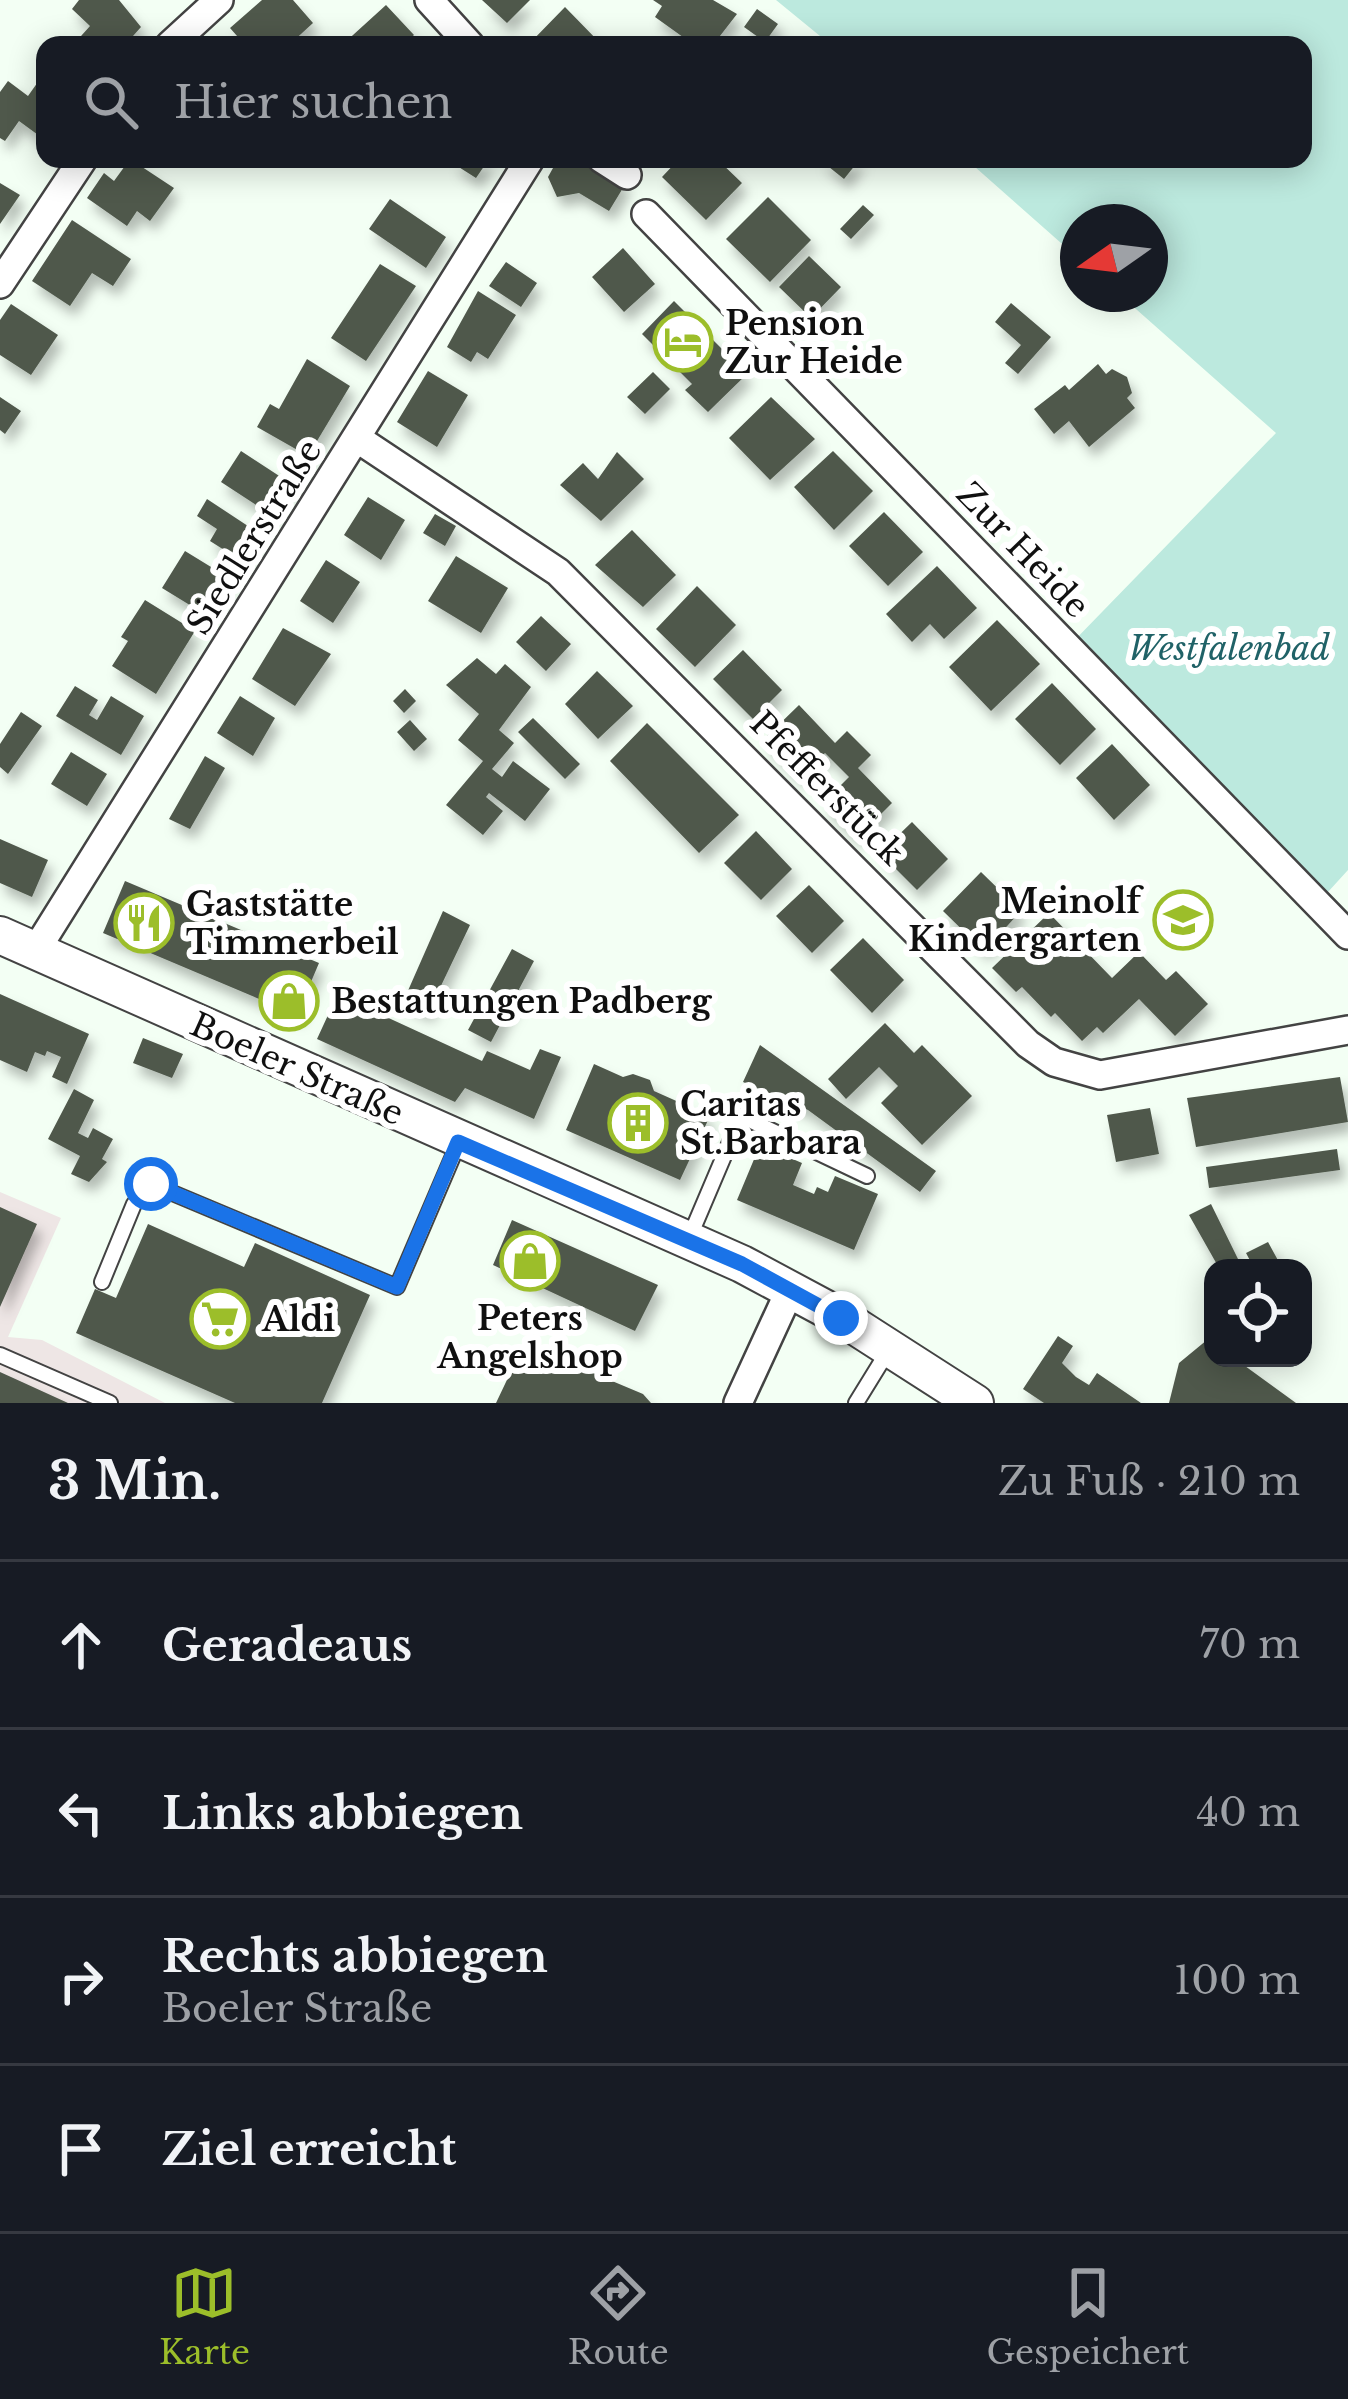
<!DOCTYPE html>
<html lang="de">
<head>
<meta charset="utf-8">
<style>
  body { margin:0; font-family:"Libre Baskerville",serif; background:#242831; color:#f1f3f6 }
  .controls { position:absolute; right:36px; bottom:36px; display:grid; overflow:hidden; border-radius:24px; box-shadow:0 6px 30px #0003 }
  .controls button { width:108px; height:108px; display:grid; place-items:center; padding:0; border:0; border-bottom:3px solid #363941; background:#171b24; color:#f1f3f6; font:60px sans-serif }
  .compass { position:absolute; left:1060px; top:204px; width:108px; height:108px; border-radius:50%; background:#171b24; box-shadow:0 6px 30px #0003; rotate:256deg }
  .stop { position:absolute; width:36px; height:36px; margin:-27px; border:9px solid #1a73e8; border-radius:50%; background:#fff }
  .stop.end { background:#1a73e8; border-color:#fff; box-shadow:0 3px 12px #0008 }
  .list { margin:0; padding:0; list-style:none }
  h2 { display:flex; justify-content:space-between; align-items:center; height:156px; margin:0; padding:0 48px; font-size:51px }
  h2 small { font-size:39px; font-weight:400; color:#9ea1a6 }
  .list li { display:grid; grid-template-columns:78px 1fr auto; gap:36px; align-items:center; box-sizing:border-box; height:168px; padding:0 48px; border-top:3px solid #363941 }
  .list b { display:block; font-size:45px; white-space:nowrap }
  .list p { margin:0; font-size:39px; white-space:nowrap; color:#9ea1a6 }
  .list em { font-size:39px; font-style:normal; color:#9ea1a6 }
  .icon { flex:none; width:66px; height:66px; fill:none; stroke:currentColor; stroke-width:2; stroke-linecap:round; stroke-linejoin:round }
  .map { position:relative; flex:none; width:1348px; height:1403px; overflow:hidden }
  .search { position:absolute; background:#171b24; box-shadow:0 6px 30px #0003; left:36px; right:36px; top:36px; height:132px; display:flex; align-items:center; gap:30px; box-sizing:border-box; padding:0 42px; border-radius:24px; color:#9ea1a6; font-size:45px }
  .sheet { height:828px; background:#171b24 }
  nav { display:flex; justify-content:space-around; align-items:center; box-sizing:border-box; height:168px; border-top:3px solid #363941; background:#171b24; font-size:33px; color:#9ea1a6 }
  nav a { display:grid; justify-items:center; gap:6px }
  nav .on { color:#9cbe2a }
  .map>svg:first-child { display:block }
</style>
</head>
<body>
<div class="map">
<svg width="1348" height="1403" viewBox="0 0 1348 1403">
  <defs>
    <filter id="shadow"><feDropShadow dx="5.5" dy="10" stdDeviation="6" flood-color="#0004"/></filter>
  </defs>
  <rect width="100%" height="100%" fill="#f3fff4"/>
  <!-- industrial -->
  <path fill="#eee6e5" d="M0 1192 61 1218 8 1337 42 1340 165 1403H0Z"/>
  <!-- green -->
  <path fill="#bce9de" d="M776 0H1348V870L1317 904 1068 647 1276 433 1119 294H1150V222H1078V258L966 159H1303V45H831Z"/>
  <!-- building -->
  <path fill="#50584c" filter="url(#shadow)" d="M79 0H119L141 27 125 45H73L90 26 72 9Z
    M262 0H293L313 23 289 45H245L230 28Z
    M482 0H530L507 23Z
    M653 0H713L737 14 713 45H694L655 17 662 6Z
    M386 5 414 35 403 45H342Z
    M565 7 602 45H528Z
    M757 9 778 24 765 42 744 27Z
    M45 72V140L19 121 5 141 0 138V92L8 81 28 96Z
    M130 159 174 188 150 221 137 211 127 226 87 198 104 173 114 181Z
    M457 159H489L476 178 454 164Z
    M558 159H575L593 169 596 164 626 183 609 211 579 193 557 197 548 177Z
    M679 159H717L742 183 706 220 662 177Z
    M819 159H860L844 179Z
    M0 183 20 195 0 224Z
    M768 197 811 240 770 282 726 239Z
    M390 199 446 237 426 268 369 229Z
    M863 205 874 215 851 239 840 229Z
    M72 220 131 259 113 286 92 273 70 306 32 281Z
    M623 248 655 284 624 312 592 277Z
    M809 256 841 287 811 318 779 287Z
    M506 262 537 283 521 307 489 286Z
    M380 264 416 286 366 361 331 338Z
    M478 291 516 315 488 359 477 352 471 362 447 347Z
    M674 301 747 374 708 412 685 390 692 384 642 334Z
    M1011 303 1051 337 1018 374 1005 363 1021 345 995 322Z
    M11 304 58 335 31 375 0 355V320Z
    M307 359 350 386 308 456 257 427 270 404 279 409Z
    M1098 364 1106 374 1112 369 1127 377 1132 393 1127 398 1135 408 1089 447 1069 421 1054 434 1034 409 1065 385 1069 390Z
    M428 371 468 395 437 447 397 422Z
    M653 372 670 389 645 414 627 397Z
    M0 397 21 411 5 434 0 430Z
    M771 397 815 439 770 480 729 438Z
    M241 451 290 483 270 514 221 482Z
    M833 451 873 491 834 530 794 487Z
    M617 452 644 479 601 521 560 485 583 463 598 479Z
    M368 497 405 520 381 560 344 535Z
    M207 499 257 532 240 560 210 541 217 529 197 516Z
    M884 512 923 552 888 586 849 546Z
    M435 514 456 526 445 546 423 533Z
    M632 530 676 575 643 607 595 565Z
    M185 551 229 578 206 615 162 588Z
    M456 556 508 588 481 633 428 601Z
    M326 560 360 582 333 623 300 601Z
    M937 566 977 608 944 639 930 624 912 642 886 614Z
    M697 586 736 625 695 667 656 629Z
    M145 600 195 631 156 694 112 666 128 641 121 637Z
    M541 616 571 644 546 671 516 642Z
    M997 620 1040 664 991 711 949 667Z
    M283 628 331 654 295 706 252 679Z
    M743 650 782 690 753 719 713 679Z
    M477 658 496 674 505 664 531 687 499 730 514 743 492 769 502 777 513 761 550 789 525 821 489 793 486 797 503 811 483 835 446 805 483 761 458 740 479 714 446 685Z
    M597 671 633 706 598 739 565 704Z
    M1052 683 1096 729 1060 765 1015 719Z
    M75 686 98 700 89 715 97 720 111 696 144 716 121 755 56 716Z
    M405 689 416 701 404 713 393 701Z
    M240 696 275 718 253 756 217 733Z
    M799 705 835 743 847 731 871 755 858 768 892 803 857 838 823 803 849 777 825 753 800 778 763 740Z
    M21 712 42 726 8 774 0 767V744Z
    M533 718 580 764 565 779 518 732Z
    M410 720 427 739 414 751 397 732Z
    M647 723 739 815 699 853 610 761Z
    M1112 744 1150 785 1114 820 1076 778Z
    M71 752 107 774 87 806 51 784Z
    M205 756 225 768 190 829 169 819Z
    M912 822 948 859 917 890 880 853Z
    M756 831 792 869 761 900 724 863Z
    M0 839 48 860 32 897 0 883Z
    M981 872 1021 911 984 951 943 911Z
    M125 881 319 963 297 1015 103 933Z
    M809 885 844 921 812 953 776 916Z
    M443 911 470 925 428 1013 403 1002Z
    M1049 913 1112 978 1139 952 1166 980 1176 971 1208 1004 1175 1036 1139 999 1103 1033 1097 1027 1082 1041 1055 1013 1051 1017 1022 987 1016 992 992 968Z
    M863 938 904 980 872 1013 830 970Z
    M512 949 534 961 491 1042 468 1030Z
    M340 989 359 998 356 1003 482 1061 487 1051 530 1070 540 1049 561 1057 534 1119 465 1088 455 1102 317 1039Z
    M0 994 89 1034 67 1084 52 1077 61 1057 47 1051 45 1056 35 1052 27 1072 0 1060Z
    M885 1023 914 1053 922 1045 972 1096 922 1145 881 1103 898 1086 879 1067 846 1099 828 1079Z
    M143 1038 183 1054 172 1078 133 1063Z
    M760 1045 936 1171 920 1192 808 1110 743 1082Z
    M594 1064 623 1077 633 1074 650 1080 654 1091 710 1116 680 1180 566 1130Z
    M1340 1077 1348 1122 1196 1147 1187 1098Z
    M74 1089 94 1100 78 1133 88 1138 93 1128 113 1139 102 1159 107 1162 89 1182 71 1174 80 1156 48 1139Z
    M1150 1108 1159 1154 1116 1162 1107 1115Z
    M760 1145 802 1163 793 1185 814 1194 817 1187 828 1192 835 1176 878 1194 854 1250 737 1200Z
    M1337 1149 1340 1170 1209 1188 1206 1167Z
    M1211 1204 1238 1259 1219 1268 1189 1215Z
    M0 1207 37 1224 0 1307Z
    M512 1220 658 1285 635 1331 493 1265Z
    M148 1224 244 1267 255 1243 370 1295 322 1403H235L76 1333 95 1289 116 1298Z
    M1268 1242 1280 1264 1254 1268 1246 1253Z
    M1213 1335V1358H1234L1296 1403H1169L1179 1363Z
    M1058 1336 1073 1346 1062 1363 1076 1377 1089 1385 1097 1373 1141 1403H1044L1023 1389Z
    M524 1344 643 1394 651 1403H496Z
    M0 1372 22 1382 68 1403H0Z"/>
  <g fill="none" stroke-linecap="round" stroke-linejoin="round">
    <!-- service casing -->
    <g stroke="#434343" stroke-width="18">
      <path id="service" d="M690 1236 741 1116 867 1176
        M102 1282 134 1204 151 1184 397 1287 459 1142
        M0 1355 110 1403
        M856 1403 888 1351"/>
    </g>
    <!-- minor casing -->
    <g stroke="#434343" stroke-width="32">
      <path id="minor" d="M429 0 470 45
        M170 45 219 0
        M602 159 627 175
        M646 214 1348 935
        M0 284 83 159
        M358 439 558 572 1028 1044 1054 1062 1100 1075 1348 1030
        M36 950 530 159
        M738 1403 791 1288"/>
    </g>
    <!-- tertiary casing -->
    <g stroke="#434343" stroke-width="40">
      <path id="tertiary" d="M0 935 742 1264 841 1317 975 1403"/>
    </g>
    <!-- service -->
    <use href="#service" stroke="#fff" stroke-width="14"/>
    <!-- minor -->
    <use href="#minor" stroke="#fff" stroke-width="27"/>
    <!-- tertiary -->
    <use href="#tertiary" stroke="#fff" stroke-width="36"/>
  </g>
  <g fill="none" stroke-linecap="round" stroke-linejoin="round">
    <!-- route -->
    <path stroke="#1a73e8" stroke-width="15" d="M151 1184 397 1287 458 1142 742 1264 841 1318"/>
  </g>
  <!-- icons -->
  <defs>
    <g id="hotel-ring" transform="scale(3)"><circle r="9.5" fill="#fff" stroke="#9cbe2a" stroke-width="1.5"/><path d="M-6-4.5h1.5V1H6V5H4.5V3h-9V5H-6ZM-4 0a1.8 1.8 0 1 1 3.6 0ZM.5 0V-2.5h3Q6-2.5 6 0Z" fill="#9cbe2a"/></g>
    <g id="school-ring" transform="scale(3)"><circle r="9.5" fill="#fff" stroke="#9cbe2a" stroke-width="1.5"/><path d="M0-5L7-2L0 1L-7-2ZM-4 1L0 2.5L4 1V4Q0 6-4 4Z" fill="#9cbe2a"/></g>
    <g id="restaurant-ring" transform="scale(3)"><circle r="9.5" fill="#fff" stroke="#9cbe2a" stroke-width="1.5"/><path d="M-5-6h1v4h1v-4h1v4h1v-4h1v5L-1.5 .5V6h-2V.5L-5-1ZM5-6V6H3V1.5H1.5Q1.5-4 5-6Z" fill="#9cbe2a"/></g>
    <g id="shop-ring" transform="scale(3)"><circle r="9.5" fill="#fff" stroke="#9cbe2a" stroke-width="1.5"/><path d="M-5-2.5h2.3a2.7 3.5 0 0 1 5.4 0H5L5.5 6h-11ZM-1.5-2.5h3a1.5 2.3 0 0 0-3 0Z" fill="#9cbe2a"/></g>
    <g id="building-ring" transform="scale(3)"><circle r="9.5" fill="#fff" stroke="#9cbe2a" stroke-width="1.5"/><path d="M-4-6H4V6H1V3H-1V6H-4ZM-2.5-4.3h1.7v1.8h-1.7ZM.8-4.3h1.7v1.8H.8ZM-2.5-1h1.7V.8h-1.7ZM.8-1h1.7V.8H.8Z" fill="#9cbe2a"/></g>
    <g id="supermarket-ring" transform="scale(3)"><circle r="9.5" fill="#fff" stroke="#9cbe2a" stroke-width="1.5"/><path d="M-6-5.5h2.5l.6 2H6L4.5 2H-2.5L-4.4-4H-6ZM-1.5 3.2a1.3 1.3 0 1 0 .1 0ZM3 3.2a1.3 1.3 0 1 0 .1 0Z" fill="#9cbe2a"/></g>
  </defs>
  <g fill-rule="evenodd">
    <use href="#hotel-ring" x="683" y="342"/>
    <use href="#school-ring" x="1183" y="920"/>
    <use href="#restaurant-ring" x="144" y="923"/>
    <use href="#shop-ring" x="289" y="1001"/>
    <use href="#building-ring" x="638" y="1123"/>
    <use href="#shop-ring" x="530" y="1261"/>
    <use href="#supermarket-ring" x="220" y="1319"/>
  </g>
  <g text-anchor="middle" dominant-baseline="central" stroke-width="12" stroke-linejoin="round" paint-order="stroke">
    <!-- poi labels -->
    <g font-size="33" font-weight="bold" fill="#101010" stroke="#fff" text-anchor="start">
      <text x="725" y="323">Pension<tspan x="725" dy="38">Zur Heide</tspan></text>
      <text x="1141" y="901" text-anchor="end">Meinolf<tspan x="1141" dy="38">Kindergarten</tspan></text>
      <text x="186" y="904">Gaststätte<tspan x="186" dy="38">Timmerbeil</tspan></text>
      <text x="331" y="1001">Bestattungen Padberg</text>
      <text x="680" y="1104">Caritas<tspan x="680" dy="38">St.Barbara</tspan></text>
      <text x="530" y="1318" text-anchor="middle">Peters<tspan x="530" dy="38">Angelshop</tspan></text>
      <text x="262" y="1319">Aldi</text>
    </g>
    <!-- street labels -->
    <g font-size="33" fill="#101010" stroke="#fff">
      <text transform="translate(254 537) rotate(-58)">Siedlerstraße</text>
      <text transform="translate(1023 550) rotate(46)">Zur Heide</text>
      <text transform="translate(827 788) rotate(45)">Pfefferstück</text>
      <text transform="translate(297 1069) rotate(24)">Boeler Straße</text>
    </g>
    <!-- park labels -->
    <g font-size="33" font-style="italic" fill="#206267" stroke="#fff">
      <text x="1229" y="648">Westfalenbad</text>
    </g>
  </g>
</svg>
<div class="controls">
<button><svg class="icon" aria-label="locate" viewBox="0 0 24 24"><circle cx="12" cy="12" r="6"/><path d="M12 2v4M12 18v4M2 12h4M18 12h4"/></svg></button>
</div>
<svg class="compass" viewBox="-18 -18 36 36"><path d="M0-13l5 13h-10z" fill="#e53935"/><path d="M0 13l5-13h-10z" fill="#9ea1a6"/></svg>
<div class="stop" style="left:151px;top:1184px"></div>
<div class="stop end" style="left:841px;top:1318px"></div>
<div class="search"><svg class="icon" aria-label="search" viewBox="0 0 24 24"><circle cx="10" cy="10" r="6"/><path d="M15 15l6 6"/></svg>Hier suchen</div>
</div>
<section class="sheet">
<h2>3 Min.<small>Zu Fuß · 210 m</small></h2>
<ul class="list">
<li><svg class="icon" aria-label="ahead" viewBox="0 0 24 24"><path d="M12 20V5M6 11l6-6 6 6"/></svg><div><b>Geradeaus</b></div><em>70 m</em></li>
<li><svg class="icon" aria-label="left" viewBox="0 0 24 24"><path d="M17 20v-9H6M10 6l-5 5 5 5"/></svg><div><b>Links abbiegen</b></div><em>40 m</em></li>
<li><svg class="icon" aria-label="right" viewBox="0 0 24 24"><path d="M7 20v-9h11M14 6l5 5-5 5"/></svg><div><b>Rechts abbiegen</b><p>Boeler Straße</p></div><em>100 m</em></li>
<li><svg class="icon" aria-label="arrive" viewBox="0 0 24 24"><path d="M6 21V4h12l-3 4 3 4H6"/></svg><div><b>Ziel erreicht</b></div></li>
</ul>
</section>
<nav>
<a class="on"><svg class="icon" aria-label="map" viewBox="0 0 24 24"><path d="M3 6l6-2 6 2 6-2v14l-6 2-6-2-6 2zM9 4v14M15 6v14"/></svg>Karte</a>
<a><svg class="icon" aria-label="directions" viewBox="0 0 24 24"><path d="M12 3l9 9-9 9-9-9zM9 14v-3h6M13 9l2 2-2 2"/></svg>Route</a>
<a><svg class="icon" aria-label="saved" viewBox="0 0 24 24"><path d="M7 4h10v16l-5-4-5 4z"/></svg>Gespeichert</a>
</nav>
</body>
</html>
